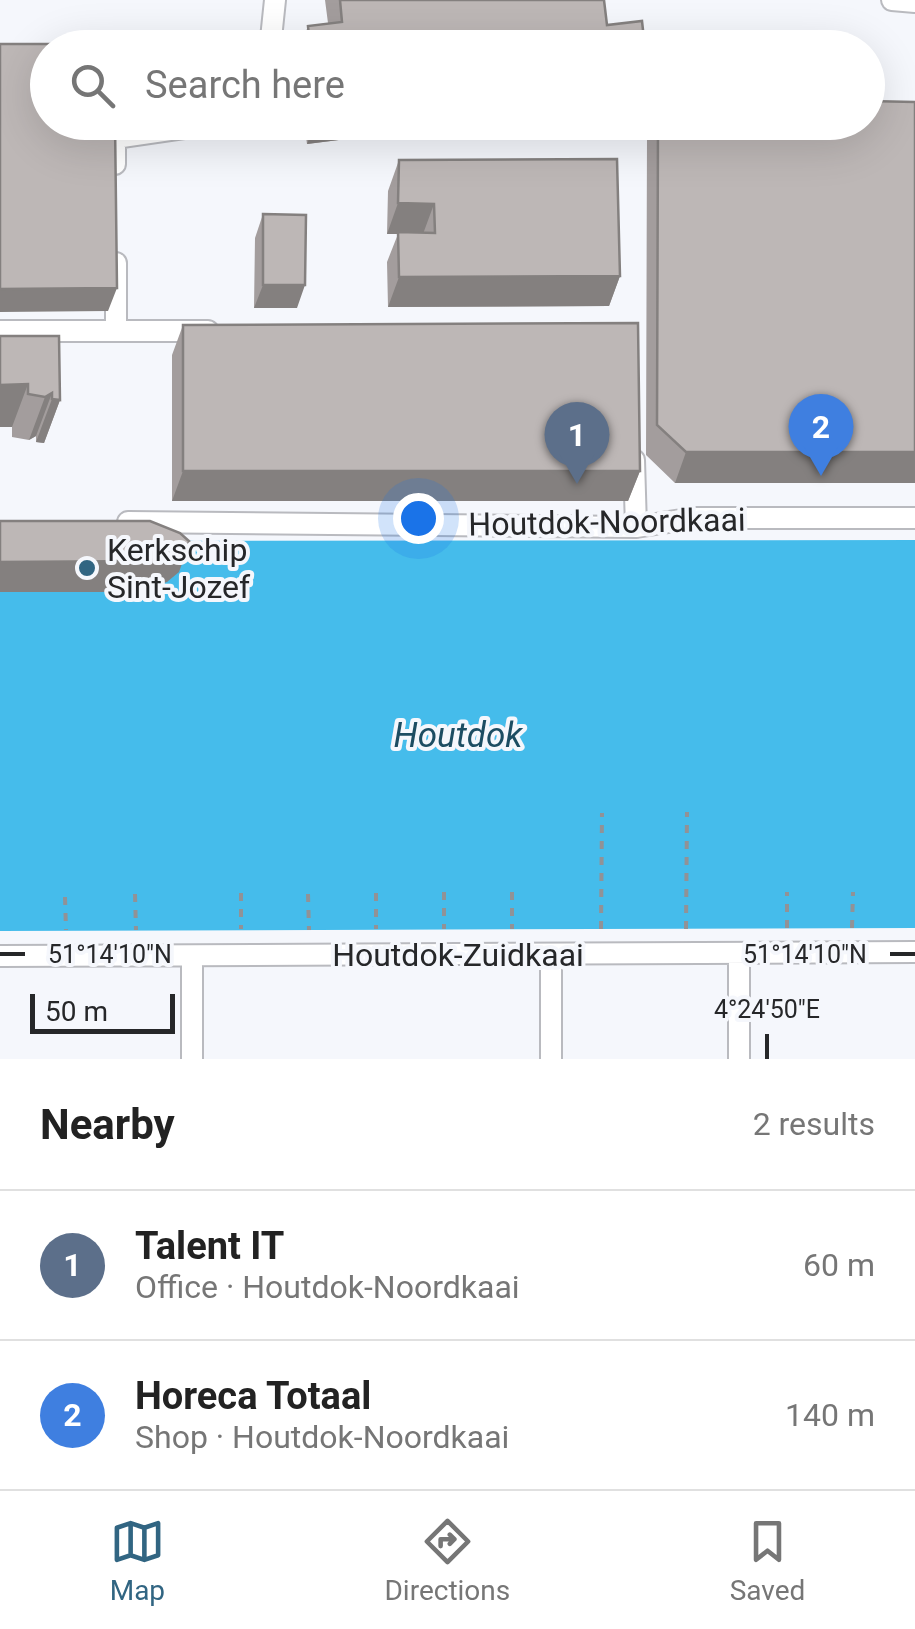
<!DOCTYPE html>
<html lang="en">
<head>
<meta charset="utf-8">
<style>
  body { margin:0; font-family:Roboto,sans-serif; background:#f2f2f2; color:#222 }
  .scale { position:absolute; left:30px; bottom:25px; width:145px; box-sizing:border-box; padding-left:10px; border:5px solid #262729; border-top:0; font-size:28px; line-height:35px; white-space:nowrap; color:#262729; -webkit-text-stroke:8px #f5f7fc; paint-order:stroke }
  .you { position:absolute; left:418px; top:518px; width:35px; height:35px; margin:-25px; border:8px solid #fff; border-radius:50%; background:#1a73e8; box-shadow:0 0 0 15px #1a73e833 }
  .badge { display:grid; place-items:center; width:65px; height:65px; border-radius:50%; background:#316582; color:#fff; font-size:32px; font-weight:700 }
  .pin { position:absolute; translate:-50% -82px; filter:drop-shadow(0 2px 5px #0008) }
  .pin::after { content:''; position:absolute; top:52px; width:35px; height:30px; background:inherit; clip-path:polygon(0 0,100% 0,50% 100%) }
  .list { margin:0; padding:0; list-style:none }
  h2 { display:flex; justify-content:space-between; align-items:center; height:130px; margin:0; padding:0 40px; font-size:42px }
  h2 small { font-size:32px; font-weight:400; color:#767676 }
  .list li { display:grid; grid-template-columns:65px 1fr auto; gap:30px; align-items:center; box-sizing:border-box; height:150px; padding:0 40px; border-top:2px solid #e0e0e0 }
  .list b { display:block; font-size:38px; white-space:nowrap }
  .list p { margin:0; font-size:32px; white-space:nowrap; color:#767676 }
  .list em { font-size:32px; font-style:normal; color:#767676 }
  .icon { flex:none; width:55px; height:55px; fill:none; stroke:currentColor; stroke-width:2; stroke-linecap:round; stroke-linejoin:round }
  .map { position:relative; flex:none; width:915px; height:1059px; overflow:hidden }
  .search { position:absolute; background:#fff; box-shadow:0 10px 40px #0002; left:30px; right:30px; top:30px; height:110px; display:flex; align-items:center; gap:25px; box-sizing:border-box; padding:0 35px; border-radius:55px; color:#767676; font-size:38px }
  .sheet { height:430px; background:#fff }
  nav { display:flex; justify-content:space-around; align-items:center; box-sizing:border-box; height:140px; border-top:2px solid #e0e0e0; background:#fff; font-size:28px; color:#767676 }
  nav a { display:grid; justify-items:center; gap:5px }
  nav .on { color:#316582 }
  .map>svg:first-child { display:block }
</style>
</head>
<body>
<div class="map">
<svg width="915" height="1059" viewBox="0 0 915 1059">
  <rect width="100%" height="100%" fill="#f5f7fc"/>
  <!-- water -->
  <path fill="#45bceb" d="M915 540V928L0 931V541Z"/>
  <g fill="none" stroke-linecap="round" stroke-linejoin="round">
    <!-- minor casing -->
    <g stroke="#b9babf" stroke-width="24">
      <path id="minor" d="M892 0 915 2
        M270 48 275 0
        M115 164V138L225 122
        M116 263V331
        M0 331H208
        M634 460 636 527
        M128 522 636 527 695 518H915
        M551 954V1059
        M0 956 915 952
        M192 956V1059
        M739 1059V954"/>
    </g>
    <!-- path -->
    <path stroke="#919296" stroke-width="4" stroke-dasharray="8 8" stroke-linecap="butt" d="M444 892V929
      M512 892V929
      M241 893V929
      M376 893V929
      M135 894 136 930
      M308 894 309 930
      M65 897 66 930
      M787 928V892
      M852 928 853 892
      M601 929 602 813
      M686 929 687 812"/>
    <!-- minor -->
    <use href="#minor" stroke="#fff" stroke-width="20"/>
  </g>
  <!-- wall -->
  <path fill="#a39d9d" d="M325 0H604L607 25 645 48H300L308 26 328 23Z
    M915 102V483H675L646 455 647 135 652 122H868Z
    M304 122H481L307 144Z
    M399 160 620 276 609 306 388 307 387 262 398 234H387L388 191Z
    M263 214 297 308H254L255 238Z
    M183 325 640 471 628 501H172V355Z
    M0 336 60 400 44 443 36 442V436L29 440 12 437V427H0Z"/>
  <!-- shaded-wall -->
  <path fill="#84807f" d="M315 122H481L307 144Z
    M398 203 434 204 423 234H387Z
    M620 276 609 306 388 307 399 277Z
    M263 285H305L297 308H254Z
    M117 288 108 311 0 312V289Z
    M28 384 12 427H0V385Z
    M52 393 36 436 29 440 45 397Z
    M52 399 60 400 44 443 36 442Z
    M686 452H915V483H675Z
    M183 471H640L628 501H172Z
    M190 542 179 572 167 582 138 592H0V562Z"/>
  <!-- building -->
  <path fill="#bdb7b6" stroke="#84807f" stroke-width="2.5" d="M340 0H604L607 25 642 21 645 48H310L308 26 342 22Z
    M0 44H115V48H48V122H115L117 288 0 289Z
    M868 101 915 102V452H686L657 425 658 122H868Z
    M617 159 620 276 399 277 398 232 435 233 434 204 398 203 399 160Z
    M263 214 306 215 305 285H263Z
    M638 323 640 471H183V325Z
    M0 336H59L60 400 52 399V393L45 397 28 394V384L0 385Z
    M0 521H150L180 533 190 542 179 551 149 561 0 562Z"/>
  <!-- ticks -->
  <path fill="none" stroke="#262729" stroke-width="4" d="M0 954H25M890 954H915M767 1034V1059"/>
  <!-- markers -->
  <circle fill="#316582" stroke="#f5f7fc" stroke-width="4" cx="87" cy="568" r="10"/>
  <g text-anchor="middle" dominant-baseline="central" stroke-width="8" stroke-linejoin="round" paint-order="stroke">
    <!-- street labels -->
    <g font-size="32" fill="#262729" stroke="#f5f7fc">
      <text transform="translate(607 522) rotate(-1)">Houtdok-Noordkaai</text>
      <text x="458" y="955">Houtdok-Zuidkaai</text>
    </g>
    <!-- poi labels -->
    <g font-size="32" fill="#262729" stroke="#f5f7fc" text-anchor="start">
      <text x="107" y="550">Kerkschip<tspan x="107" dy="37">Sint-Jozef</tspan></text>
    </g>
    <!-- water labels -->
    <g font-size="35" font-style="italic" fill="#1d4d62" stroke="#f5f7fc">
      <text x="458" y="735">Houtdok</text>
    </g>
  </g>
  <g font-size="25" text-anchor="middle" fill="#262729" stroke="#f5f7fc" stroke-width="8" stroke-linejoin="round" paint-order="stroke">
    <text x="110" y="963">51°14'10"N</text>
    <text x="805" y="963">51°14'10"N</text>
    <text x="767" y="1018">4°24'50"E</text>
  </g>
</svg>
<div class="scale">50 m</div>
<div class="you"></div>
<div class="pin badge" style="left:577px;top:484px;background:#5c6f8a">1</div>
<div class="pin badge" style="left:821px;top:476px;background:#3f7fe0">2</div>
<div class="search"><svg class="icon" aria-label="search" viewBox="0 0 24 24"><circle cx="10" cy="10" r="6"/><path d="M15 15l6 6"/></svg>Search here</div>
</div>
<section class="sheet">
<h2>Nearby<small>2 results</small></h2>
<ul class="list">
<li><span class="badge" style="background:#5c6f8a">1</span><div><b>Talent IT</b><p>Office · Houtdok-Noordkaai</p></div><em>60 m</em></li>
<li><span class="badge" style="background:#3f7fe0">2</span><div><b>Horeca Totaal</b><p>Shop · Houtdok-Noordkaai</p></div><em>140 m</em></li>
</ul>
</section>
<nav>
<a class="on"><svg class="icon" aria-label="map" viewBox="0 0 24 24"><path d="M3 6l6-2 6 2 6-2v14l-6 2-6-2-6 2zM9 4v14M15 6v14"/></svg>Map</a>
<a><svg class="icon" aria-label="directions" viewBox="0 0 24 24"><path d="M12 3l9 9-9 9-9-9zM9 14v-3h6M13 9l2 2-2 2"/></svg>Directions</a>
<a><svg class="icon" aria-label="saved" viewBox="0 0 24 24"><path d="M7 4h10v16l-5-4-5 4z"/></svg>Saved</a>
</nav>
</body>
</html>
